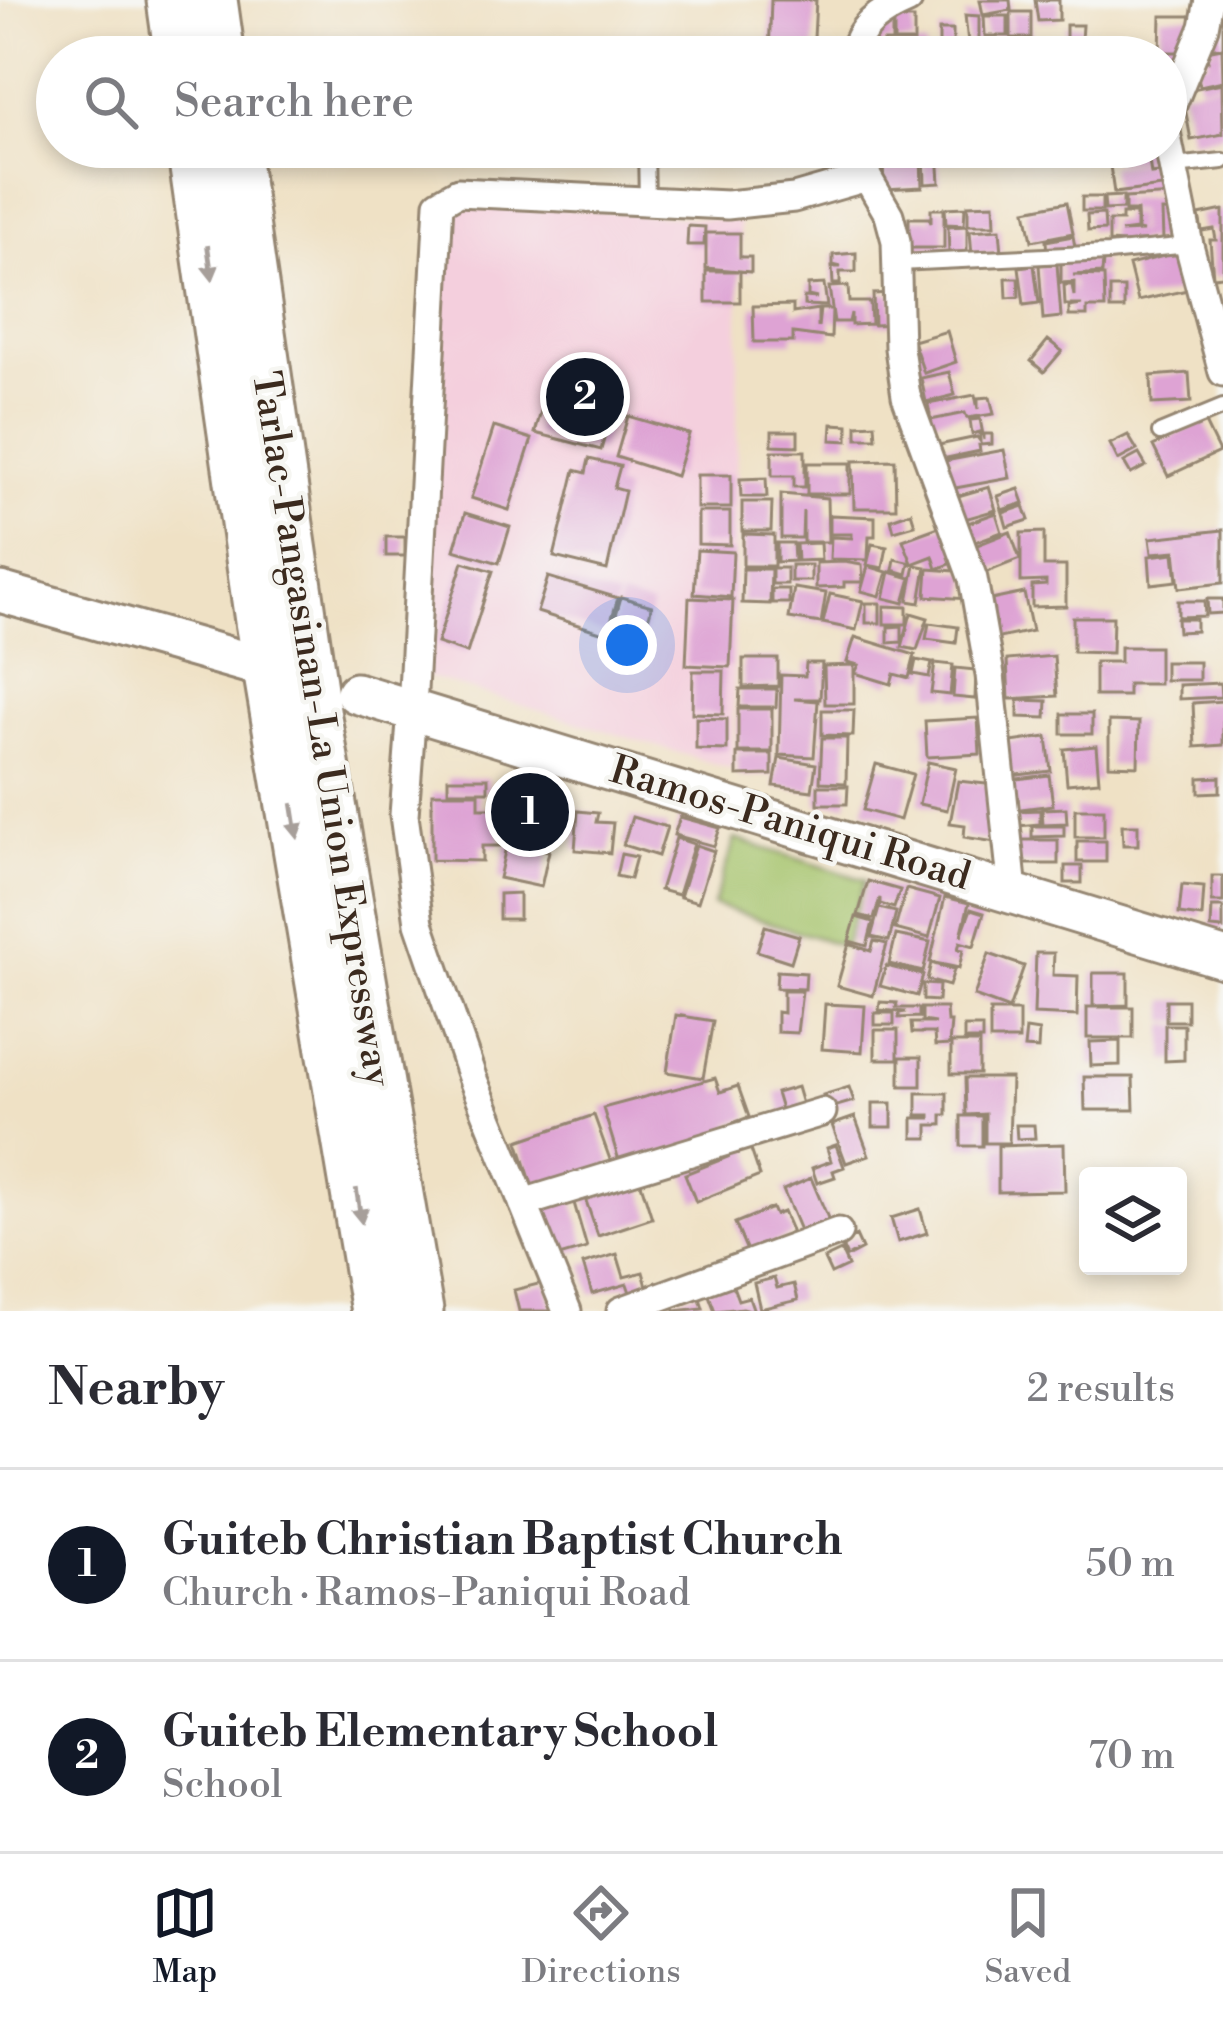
<!DOCTYPE html>
<html lang="en">
<head>
<meta charset="utf-8">
<style>
  body { margin:0; font-family:"Libre Bodoni",serif; background:#f7f7f7; color:#2b2b33 }
  .controls { position:absolute; right:36px; bottom:36px; display:grid; overflow:hidden; border-radius:12px; box-shadow:0 6px 18px #0003 }
  .controls button { width:108px; height:108px; display:grid; place-items:center; padding:0; border:0; border-bottom:3px solid #e1e1e2; background:#fff; color:#2b2b33; font:60px sans-serif }
  .you { position:absolute; left:627px; top:645px; width:42px; height:42px; margin:-30px; border:9px solid #fff; border-radius:50%; background:#1a73e8; box-shadow:0 0 0 18px #1a73e833 }
  .badge { display:grid; place-items:center; width:78px; height:78px; border-radius:50%; background:#111827; color:#fff; font-size:39px; font-weight:700 }
  .pin { position:absolute; translate:-50% -50%; border:6px solid #fff; box-shadow:0 3px 12px #0006 }
  .list { margin:0; padding:0; list-style:none }
  h2 { display:flex; justify-content:space-between; align-items:center; height:156px; margin:0; padding:0 48px; font-size:51px }
  h2 small { font-size:39px; font-weight:400; color:#7c7c81 }
  .list li { display:grid; grid-template-columns:78px 1fr auto; gap:36px; align-items:center; box-sizing:border-box; height:192px; padding:0 48px; border-top:3px solid #e1e1e2 }
  .list b { display:block; font-size:45px; white-space:nowrap }
  .list p { margin:0; font-size:39px; white-space:nowrap; color:#7c7c81 }
  .list em { font-size:39px; font-style:normal; color:#7c7c81 }
  .icon { flex:none; width:66px; height:66px; fill:none; stroke:currentColor; stroke-width:2; stroke-linecap:round; stroke-linejoin:round }
  .map { position:relative; flex:none; width:1223px; height:1311px; overflow:hidden }
  .search { position:absolute; background:#fff; box-shadow:0 6px 18px #0003; left:36px; right:36px; top:36px; height:132px; display:flex; align-items:center; gap:30px; box-sizing:border-box; padding:0 42px; border-radius:66px; color:#7c7c81; font-size:45px }
  .sheet { height:540px; background:#fff }
  nav { display:flex; justify-content:space-around; align-items:center; box-sizing:border-box; height:168px; border-top:3px solid #e1e1e2; background:#fff; font-size:33px; color:#7c7c81 }
  nav a { display:grid; justify-items:center; gap:6px }
  nav .on { color:#111827 }
  .map>svg:first-child { display:block }
</style>
</head>
<body>
<div class="map">
<svg width="1223" height="1311" viewBox="0 0 1223 1311">
  <rect width="100%" height="100%" fill="#f6f6f2"/>
  <filter id="ink" filterUnits="userSpaceOnUse"><feTurbulence type="fractalNoise" baseFrequency=".00833" numOctaves="2"/><feDisplacementMap in="SourceGraphic" scale="24" xChannelSelector="R" yChannelSelector="G"/><feConvolveMatrix kernelMatrix="1 2 1 2 8 2 1 2 1" color-interpolation-filters="sRGB"/></filter>
  <filter id="wash" filterUnits="userSpaceOnUse"><feTurbulence type="fractalNoise" baseFrequency=".004" numOctaves="4" result="noise"/><feDisplacementMap in="SourceGraphic" scale="48" xChannelSelector="R" yChannelSelector="G"/><feGaussianBlur stdDeviation="2.7" result="paint"/><feColorMatrix in="noise" values="0 0 0 0 0 0 0 0 0 0 0 0 0 0 0 0 0 1.4 0 .05"/><feComposite in="paint" operator="in"/></filter>
  <g filter="url(#wash)">
    <rect width="100%" height="100%" fill="#efe1c5"/>
    <!-- built -->
    <path fill="#f4cfdd" d="M458 201 740 221 732 769 418 674 442 212Z"/>
    <!-- green -->
    <path fill="#a5c36a" stroke="#707644" stroke-width="3" d="M735 839 865 880 844 946 713 905Z"/>
    <g id="blocks">
      <!-- building -->
      <path fill="#dea3d4" d="M771 0H816L813 57H769Z
        M980 0H1010L1011 10 983 15Z
        M1035 0H1059V20L1038 21Z
        M1210 5H1223V48H1210Z
        M1011 12H1031V38H1011Z
        M965 15 979 16V43H968Z
        M984 16H1008V36H985Z
        M1161 16H1193V52H1160Z
        M894 19H914V42H894Z
        M892 23V42H883L885 56 876 57 875 42H868L867 31Z
        M1066 25H1082L1081 41H1066Z
        M939 30H953V50H939Z
        M551 44H573V57H551Z
        M576 44 613 45V57H576Z
        M903 46H926V57H903Z
        M1222 48 1223 81 1200 86 1195 63 1208 61 1206 51Z
        M1222 83 1223 134 1191 140 1182 91Z
        M875 147H917L918 153 876 156Z
        M941 147H959V160L941 161Z
        M1113 147H1145L1147 160 1115 162Z
        M938 151 940 183 925 184 924 152Z
        M921 157 922 187 884 189 883 159Z
        M1149 161 1151 174 1168 172 1170 186 1114 193 1110 166Z
        M1175 195V211H1162L1163 240 1137 241V244L1109 242V221H1122V214H1136V230L1121 232 1143 231 1138 230 1137 211H1125V198Z
        M1123 196V209L1105 210 1104 197Z
        M1082 197H1102V211H1082Z
        M1067 202 1073 233 1032 241 1026 210Z
        M994 204 995 225H968V205Z
        M965 207 964 225 946 224 945 208Z
        M931 209H944V248H909V218H929L931 223Z
        M1223 210V276L1213 277 1210 240H1216L1214 229 1202 231 1199 215Z
        M1104 214 1105 230 1088 231 1087 215Z
        M688 226 705 227 704 245H687Z
        M967 226V253H949L948 227Z
        M1000 229 1002 253 972 255 970 231Z
        M706 233H740V257H751V272L706 268Z
        M1073 236 1075 247 1047 253 1046 241Z
        M1187 250 1196 288 1138 301 1129 265Z
        M856 253V272H840V284H833L832 267H841L833 265V255Z
        M1061 260 1103 261 1102 273 1073 275 1104 276 1105 308H1087V316H1069V307L1082 305H1065L1064 285H1072L1074 296V282L1061 283Z
        M1057 264 1061 317 1043 319 1039 265Z
        M1034 265 1039 303 1024 305 1019 267Z
        M706 271H740V302H706Z
        M1006 278H1018L1019 297 1007 298Z
        M824 284 827 306 804 305V297L817 298 808 296V285Z
        M848 286 849 302H870L871 324 851 325V313L849 322H834L829 287Z
        M1110 288H1124V309H1110Z
        M892 293 894 324 874 325 873 294Z
        M793 305V313L818 309V327L820 309H832L831 338 793 333V342H754L753 306Z
        M947 331 956 362 924 373 913 341Z
        M1048 340 1062 351 1044 372 1031 361Z
        M570 372 583 375 579 397 565 395Z
        M949 372 955 395 926 402 921 378Z
        M1189 373 1191 402 1152 404 1151 376Z
        M546 393 612 410 601 450 535 433Z
        M975 395 978 409V398L990 397 994 414 967 418 965 413 931 420 928 404Z
        M628 416 689 434 676 476 616 457Z
        M980 419 984 440V434H992V444L979 445 980 451 942 459 939 445 977 437 980 441V432L972 434 970 420Z
        M1204 421 1219 452 1168 476 1153 446Z
        M832 424 848 425V441L831 440Z
        M875 424 876 438H857V425Z
        M494 427 532 439 509 510 471 498Z
        M772 431H798V446L772 445Z
        M1128 435 1137 450 1118 460 1110 444Z
        M1004 450 1010 478 950 489 945 461Z
        M772 451H805V487H794V476H772Z
        M1139 454 1146 466 1131 474 1124 462Z
        M589 459 620 466 614 488 625 491 607 570 554 557 575 470 586 473Z
        M895 460 896 508H854L853 461Z
        M807 463H850V494H807Z
        M697 475H731V508H697Z
        M766 478 767 497H741L740 479Z
        M989 487 996 510 965 519 958 496Z
        M1019 489 1024 503 1002 510 998 496Z
        M781 494 827 498 828 542H803V511L802 538H781Z
        M742 502H772L771 531H742Z
        M1024 506 1029 520 1007 527 1003 513Z
        M698 512H730V545L698 544Z
        M911 512 915 525 894 531 891 519Z
        M465 513 510 527 499 563 454 550Z
        M996 513 1002 532 975 542 968 523Z
        M830 515 875 517V536H869L868 560 830 559 831 537 852 538V534H830Z
        M947 524 961 560 937 569 933 556 909 565 907 574 893 570 895 559 912 563 903 540Z
        M1223 530V583L1179 588 1175 551 1152 553 1150 538Z
        M1010 532 1020 559 982 574 972 547Z
        M1044 532V566H1066V606L1032 607V586L1046 585V581L1021 582V533Z
        M743 534 774 535V566H743Z
        M386 537H405V556H386Z
        M777 543H793L794 561 777 562Z
        M820 543 821 560 797 561 796 544Z
        M872 544 887 547 883 568 867 565Z
        M697 550 733 552 731 597 694 594Z
        M1174 553 1177 581 1151 584 1149 556Z
        M463 562 493 571 467 653 437 643Z
        M844 562 862 565 863 582H844V587L816 588V563Z
        M791 565H811V581H791Z
        M915 565 926 567 920 603 908 601Z
        M868 566 887 572 880 596 861 591Z
        M772 568H787V584H772Z
        M743 569H771L770 604 742 603Z
        M928 569 969 572 967 599 926 596Z
        M890 572 911 578 904 603 884 598Z
        M548 577 618 598 607 634 537 612Z
        M794 588 826 593 821 623 789 618Z
        M772 589H789V603H772Z
        M1024 593 1032 631 990 640 982 602Z
        M830 594 863 601 856 630 823 623Z
        M621 597 652 606 643 637 612 629Z
        M689 598 733 600 730 667 686 665Z
        M1207 599H1223V613L1208 614Z
        M1178 601H1204L1205 616 1178 617Z
        M866 603H880V623H866Z
        M884 606 907 607V624H884Z
        M911 613 928 618 917 650 902 647Z
        M1073 617H1113L1112 653 1073 652Z
        M1177 619H1196V631L1178 632Z
        M929 623 958 627 956 643 926 639Z
        M902 626V642L888 643V627Z
        M855 637 915 655 909 678 894 674 891 684 855 673 859 665 847 662Z
        M1120 647H1159V684H1128V696H1095V662H1120Z
        M1054 656 1057 696 1009 699 1007 660Z
        M743 659H778V686L743 687Z
        M916 660 932 663 929 677 913 674Z
        M1165 662H1199V680H1165Z
        M806 663H822L820 699H794L818 701 814 757 779 755 781 675 805 676Z
        M935 663 953 665 950 695 931 693Z
        M854 665V704H825L824 666Z
        M955 668 976 670 975 699 953 697Z
        M693 671H724L723 714 692 713Z
        M1220 683 1221 697 1179 699V685Z
        M740 689H777L776 707H739Z
        M1018 700 1047 701 1046 718 1018 717Z
        M1223 701V745L1195 747 1193 703Z
        M738 709H772V752H738Z
        M822 710H854L853 736 822 735Z
        M1062 714H1092V734H1062Z
        M696 718 727 719V750L696 749Z
        M978 718 980 754 927 757 925 721Z
        M1109 721 1139 722 1138 766 1109 765Z
        M1047 737 1051 771 1009 776 1004 743Z
        M822 738H847L846 783 820 782Z
        M1096 746 1099 781 1067 784 1064 749Z
        M737 754H772V775L737 776Z
        M779 758 816 764 812 791 774 786Z
        M928 762 956 768 947 810 919 804Z
        M876 764 913 774 900 820 863 810Z
        M1049 775 1053 805 1013 810 1009 780Z
        M1220 777V792L1199 793V778Z
        M448 778H488V791H448Z
        M518 781 551 788 539 844 507 838Z
        M958 781 996 785 995 842 964 837 965 825 950 823Z
        M818 786H848L847 804H818Z
        M432 793H479V808H500V846H482V861L432 860Z
        M1066 808 1067 823 1043 824 1042 809Z
        M1075 809H1104V837H1075Z
        M1040 810V824L1016 826V811Z
        M578 811 598 813 596 822 613 823 610 853 575 850Z
        M632 817 667 827 658 856 623 845Z
        M680 817 720 828 714 846 674 835Z
        M1122 825H1138V845H1123Z
        M1032 826H1064V836L1032 837Z
        M676 838 694 844 678 895 660 890Z
        M1012 840H1058V864H1012Z
        M1077 841H1106V862H1077Z
        M507 842 549 851 541 887 499 878Z
        M696 845 714 851 698 902 680 897Z
        M621 854 636 857 630 879 616 876Z
        M1065 866H1082V883H1065Z
        M1212 876H1223V902H1212Z
        M868 881 900 890 894 908 880 904V898L874 919 858 915Z
        M1182 885 1204 887 1202 917 1179 914Z
        M906 889 940 898 929 938 895 929Z
        M519 893V919H499V894Z
        M945 897 969 903 961 936 971 909 984 913 974 946 960 942 958 949 963 950 959 968 930 962Z
        M1212 907H1223V929L1211 928Z
        M879 908 896 912 889 941 871 937Z
        M856 917 873 922 867 946 849 941Z
        M765 926 799 936 791 962 757 951Z
        M896 935 930 942 923 972 889 964Z
        M874 941 887 944 873 996 837 986 849 944 871 951Z
        M1036 953H1054L1053 975 1078 976 1077 1016 1034 1014Z
        M989 954 1024 966 1009 1009 974 996Z
        M931 963 954 970 949 986 927 980Z
        M886 966 923 975 917 996 880 986Z
        M777 971 806 973 805 989 776 988Z
        M1093 973H1128V1005L1093 1006Z
        M923 984 939 985 938 1001 923 1000Z
        M783 991H802L797 1033 777 1032V1012L783 1013Z
        M1166 1000H1187V1021H1166Z
        M880 1002 897 1003 896 1008H919V1017L899 1018V1013L906 1012 879 1010Z
        M825 1004 865 1006 862 1052 822 1049Z
        M1087 1007H1133V1038H1087Z
        M922 1008H946L947 1022H951L949 1045 935 1046 934 1033H912L911 1023H935L922 1021Z
        M990 1011H1019V1040H990Z
        M875 1013H894V1025H875Z
        M676 1015 713 1021 703 1078 667 1072Z
        M1165 1025H1184V1060L1165 1061Z
        M964 1027H982V1040H964Z
        M1026 1029 1039 1031 1038 1049 1024 1048Z
        M875 1030H898V1059H875Z
        M1120 1041V1065L1091 1066 1090 1042Z
        M951 1043H979V1074H951Z
        M900 1057H921V1086H900Z
        M1084 1077H1133L1134 1110H1085Z
        M715 1078 720 1092 738 1086 749 1117 730 1124 732 1132 621 1167 603 1108Z
        M965 1078H1011L1009 1143H985V1114L966 1115Z
        M797 1087 805 1114 784 1120 776 1093Z
        M849 1087 854 1101 827 1109 823 1095Z
        M917 1093H947V1115H942V1125H928V1138H913V1118H930V1115H917Z
        M873 1103H892V1127H873Z
        M594 1115 612 1165 534 1191 518 1141Z
        M961 1116H982V1146H961Z
        M855 1117 869 1155 846 1163 832 1125Z
        M1016 1125H1034L1035 1138 1017 1139Z
        M748 1141 760 1176 696 1202 685 1174 728 1157 725 1149Z
        M1064 1144 1065 1191 998 1192V1146Z
        M836 1145 844 1167 833 1171 835 1177 817 1183 812 1168 831 1161 827 1148Z
        M811 1178 833 1230 805 1242 783 1190Z
        M640 1180 652 1218 598 1236 585 1198Z
        M572 1196 587 1248 556 1257 541 1205Z
        M772 1208 775 1215 783 1212 793 1235 748 1253 735 1223Z
        M920 1209 927 1233 898 1242 891 1218Z
        M856 1236 862 1249 847 1257 841 1244Z
        M841 1251 848 1266 831 1274 824 1259Z
        M617 1254 624 1277 643 1272 649 1293 632 1298 627 1284 592 1294 583 1264Z
        M774 1278 777 1288 794 1284 798 1300 760 1309 754 1283Z
        M731 1281 738 1300 749 1297 754 1311 743 1308 715 1311 707 1290Z
        M546 1282 553 1311H519L514 1290Z
        M698 1292 703 1308 675 1311 671 1301Z"/>
    </g>
  </g>
  <g filter="url(#ink)">
    <use href="#blocks" fill-opacity="0" stroke="#958672" stroke-width="3"/>
    <g fill="none" stroke-linecap="round" stroke-linejoin="round">
      <!-- lane casing -->
      <g stroke="#958672" stroke-width="20">
        <path id="lane" d="M646 147 647 203
          M1174 166 1223 161
          M898 263 1108 253 1189 245
          M1160 433 1223 407"/>
      </g>
      <!-- street casing -->
      <g stroke="#958672" stroke-width="33">
        <path id="street" d="M1209 0 1204 27 1167 117 1166 132 1189 245 1223 372
          M853 57C858 26 880 12 908 0
          M862 147 867 177 889 215 896 241 899 348 906 396 973 579 990 675 1013 891
          M523 1203 822 1112
          M567 1311 472 1077 419 923 404 815 412 709 439 203 458 192 727 205 794 198 867 177
          M621 1311 838 1232"/>
      </g>
      <!-- secondary casing -->
      <g stroke="#958672" stroke-width="45">
        <path id="secondary" d="M0 592 252 664
          M356 693 1223 958"/>
      </g>
      <!-- highway casing -->
      <g stroke="#958672" stroke-width="57">
        <path id="highway" d="M173 0 181 57
          M211 0 219 57
          M193 147 261 621 377 1311
          M232 147 315 717 417 1311"/>
      </g>
      <!-- lane -->
      <use href="#lane" stroke="#fff" stroke-width="14"/>
      <!-- street -->
      <use href="#street" stroke="#fff" stroke-width="27"/>
      <!-- secondary -->
      <use href="#secondary" stroke="#fff" stroke-width="39"/>
      <!-- highway -->
      <use href="#highway" stroke="#fff" stroke-width="51"/>
    </g>
    <!-- one-way arrows -->
    <defs><path id="oneway-solid" d="M-6-.8H1V-3.2L6.5 0L1 3.2V.8H-6Z" transform="scale(3)"/></defs>
    <g fill="#a79f9a">
      <use href="#oneway-solid" transform="translate(210 263) rotate(82)"/>
      <use href="#oneway-solid" transform="translate(295 821) rotate(81)"/>
      <use href="#oneway-solid" transform="translate(359 1206) rotate(81)"/>
    </g>
  </g>
  <g text-anchor="middle" dominant-baseline="central" stroke-width="9" stroke-linejoin="round" paint-order="stroke">
    <!-- street labels -->
    <g font-size="39" fill="#3b2a1e" stroke="#f6f6f2">
      <text transform="translate(321 729) rotate(81)">Tarlac-Pangasinan-La Union Expressway</text>
      <text transform="translate(790 824) rotate(17)">Ramos-Paniqui Road</text>
    </g>
  </g>
</svg>
<div class="controls">
<button><svg class="icon" aria-label="layers" viewBox="0 0 24 24"><path d="M12 4l9 5-9 5-9-5zM3 14l9 5 9-5"/></svg></button>
</div>
<div class="you"></div>
<div class="pin badge" style="left:530px;top:812px">1</div>
<div class="pin badge" style="left:585px;top:397px">2</div>
<div class="search"><svg class="icon" aria-label="search" viewBox="0 0 24 24"><circle cx="10" cy="10" r="6"/><path d="M15 15l6 6"/></svg>Search here</div>
</div>
<section class="sheet">
<h2>Nearby<small>2 results</small></h2>
<ul class="list">
<li><span class="badge">1</span><div><b>Guiteb Christian Baptist Church</b><p>Church · Ramos-Paniqui Road</p></div><em>50 m</em></li>
<li><span class="badge">2</span><div><b>Guiteb Elementary School</b><p>School</p></div><em>70 m</em></li>
</ul>
</section>
<nav>
<a class="on"><svg class="icon" aria-label="map" viewBox="0 0 24 24"><path d="M3 6l6-2 6 2 6-2v14l-6 2-6-2-6 2zM9 4v14M15 6v14"/></svg>Map</a>
<a><svg class="icon" aria-label="directions" viewBox="0 0 24 24"><path d="M12 3l9 9-9 9-9-9zM9 14v-3h6M13 9l2 2-2 2"/></svg>Directions</a>
<a><svg class="icon" aria-label="saved" viewBox="0 0 24 24"><path d="M7 4h10v16l-5-4-5 4z"/></svg>Saved</a>
</nav>
</body>
</html>
